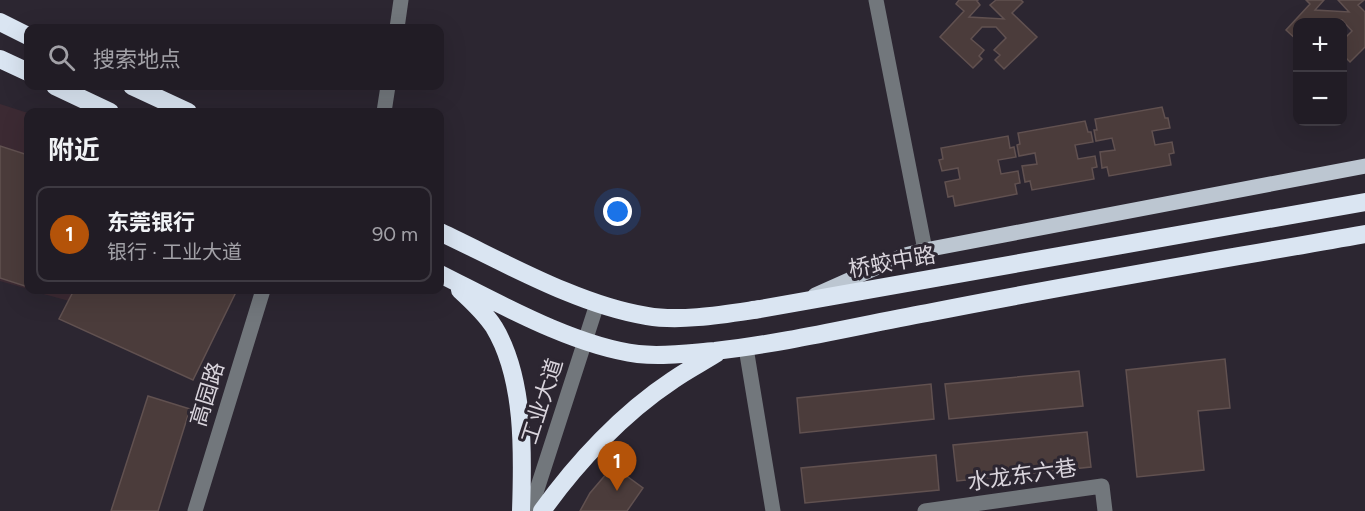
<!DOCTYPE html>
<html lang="zh">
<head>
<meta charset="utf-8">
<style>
  body { margin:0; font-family:Figtree,"Noto Sans SC",sans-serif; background:#29252d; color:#f1f3f6 }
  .controls { position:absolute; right:18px; top:18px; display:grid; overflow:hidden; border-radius:12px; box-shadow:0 6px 24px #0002 }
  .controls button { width:54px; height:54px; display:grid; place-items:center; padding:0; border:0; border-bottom:2px solid #3e3a42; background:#211c25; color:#f1f3f6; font:30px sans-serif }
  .you { position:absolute; left:618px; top:212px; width:21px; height:21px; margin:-15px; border:4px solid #fff; border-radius:50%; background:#1a73e8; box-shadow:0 0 0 9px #1a73e833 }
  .badge { display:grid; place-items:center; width:39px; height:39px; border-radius:50%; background:#b45309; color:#fff; font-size:20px; font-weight:700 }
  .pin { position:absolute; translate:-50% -50px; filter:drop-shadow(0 2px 3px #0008) }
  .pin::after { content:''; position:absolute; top:32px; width:21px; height:18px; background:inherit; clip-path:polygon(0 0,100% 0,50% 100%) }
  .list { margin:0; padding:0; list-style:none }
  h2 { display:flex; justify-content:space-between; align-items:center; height:78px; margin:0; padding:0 24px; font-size:26px }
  h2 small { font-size:20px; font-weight:400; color:#a2a1a7 }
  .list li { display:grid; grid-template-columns:39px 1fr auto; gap:18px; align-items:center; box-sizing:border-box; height:96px; margin:0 12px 12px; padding:0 12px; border:2px solid #3e3a42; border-radius:12px }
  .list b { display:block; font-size:22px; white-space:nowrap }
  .list p { margin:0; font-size:20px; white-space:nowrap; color:#a2a1a7 }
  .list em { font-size:20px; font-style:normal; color:#a2a1a7 }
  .icon { flex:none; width:33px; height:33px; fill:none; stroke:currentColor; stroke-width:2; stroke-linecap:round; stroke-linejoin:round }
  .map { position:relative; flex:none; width:1365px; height:511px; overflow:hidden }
  .search { position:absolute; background:#211c25; box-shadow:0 6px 24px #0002; left:24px; top:24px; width:420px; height:66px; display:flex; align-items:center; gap:15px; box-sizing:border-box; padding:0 21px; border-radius:12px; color:#a2a1a7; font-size:22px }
  .panel { position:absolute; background:#211c25; box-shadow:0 6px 24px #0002; left:24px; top:108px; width:420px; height:186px; border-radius:12px }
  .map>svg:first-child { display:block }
</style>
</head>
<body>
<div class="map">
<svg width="1365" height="511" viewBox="0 0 1365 511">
  <rect width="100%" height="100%" fill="#2c2631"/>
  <!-- commercial -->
  <path fill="#3c2a33" d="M0 104 28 113V289L0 281Z
    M29 290H75L73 302Z"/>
  <!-- building -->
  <path fill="#4b3c3b" stroke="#615150" stroke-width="1.5" d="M959 0H978L977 1 980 5 969 17 1004 19 990 5 996 0H1021L1023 2 1012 13 1037 37 1004 69 995 60 1000 55 994 50 1006 38 996 27H982L971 39 984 50 979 56 982 59 973 68 940 37 964 11 956 4Z
    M1306 0H1324L1315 10 1349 12 1338 0H1364L1358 5 1365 12V47L1350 62 1342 54 1346 48 1342 45V41L1352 31 1342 20 1298 22V41L1286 30 1310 4Z
    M1162 107 1165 118H1168L1170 128 1152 131 1155 145 1172 142 1174 153 1169 154 1171 165 1109 176 1107 167 1102 168 1100 152 1115 150 1112 138 1096 141 1094 130H1097L1095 119Z
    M1085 121 1088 132H1091L1093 142 1075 145 1078 159 1095 156 1097 167 1092 168 1094 179 1032 190 1030 181 1025 182 1022 166 1037 164 1035 153 1019 156 1017 145 1020 144 1018 133Z
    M1008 136 1010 148 1014 147 1016 157 998 160 1001 174 1018 171 1020 183 1015 184 1017 194 955 206 953 196 948 197 945 182 960 179 958 168 942 171 939 160 943 159 941 148Z
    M0 146 28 155V287L0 278Z
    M74 290H237L193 380 59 319Z
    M1225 359 1230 408 1198 411 1204 470 1137 477 1126 370Z
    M1079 371 1083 406 949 419 945 384Z
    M931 384 934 419 800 433 797 398Z
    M148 396 190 409 158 511H111Z
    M1087 432 1091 467 957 481 953 445Z
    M936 455 939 490 805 503 801 468Z
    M613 466 643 488 627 511H580L590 493Z"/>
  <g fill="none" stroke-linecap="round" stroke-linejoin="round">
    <!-- minor -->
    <path stroke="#72777c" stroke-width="15" d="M876 0 925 250
      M397 28 401 0
      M384 112 388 86
      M746 348 773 511
      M195 511 263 290
      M530 511 597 304
      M925 511 1102 486 1105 511"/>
    <!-- major -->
    <path stroke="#bcc6d1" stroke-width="15" d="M815 295 905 255 925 250 1365 166"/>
    <!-- highway -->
    <path stroke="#dae5f2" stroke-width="18" d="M0 22 28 36
      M0 59 28 72
      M55 86 110 112
      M132 86 188 112
      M440 232C502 261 578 305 647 316 681 322 726 314 760 309L1365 202
      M440 274C498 303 574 346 638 354 664 357 690 353 715 351 786 343 856 326 927 313 1072 284 1219 260 1365 234
      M460 290C472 301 485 313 494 327 525 378 523 454 521 511
      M542 511C577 462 623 413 673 380 687 370 703 362 717 353"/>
  </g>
  <g text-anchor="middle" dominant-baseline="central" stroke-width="6" stroke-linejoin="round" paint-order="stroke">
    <!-- street labels -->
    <g font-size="22" fill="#d9d4dc" stroke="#2c2631">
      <text transform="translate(892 262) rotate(-10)">桥蛟中路</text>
      <text transform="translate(207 394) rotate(-73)">高园路</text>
      <text transform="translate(542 401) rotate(-72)">工业大道</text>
      <text transform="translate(1022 475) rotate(-8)">水龙东六巷</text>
    </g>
  </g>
</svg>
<div class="controls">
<button>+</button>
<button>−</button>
</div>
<div class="you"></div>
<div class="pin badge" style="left:617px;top:491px">1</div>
<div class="search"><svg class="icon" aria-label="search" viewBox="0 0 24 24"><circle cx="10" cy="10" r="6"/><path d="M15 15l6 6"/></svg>搜索地点</div>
<section class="panel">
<h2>附近<small></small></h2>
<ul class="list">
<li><span class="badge">1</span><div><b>东莞银行</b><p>银行 · 工业大道</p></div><em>90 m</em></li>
</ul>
</section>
</div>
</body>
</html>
